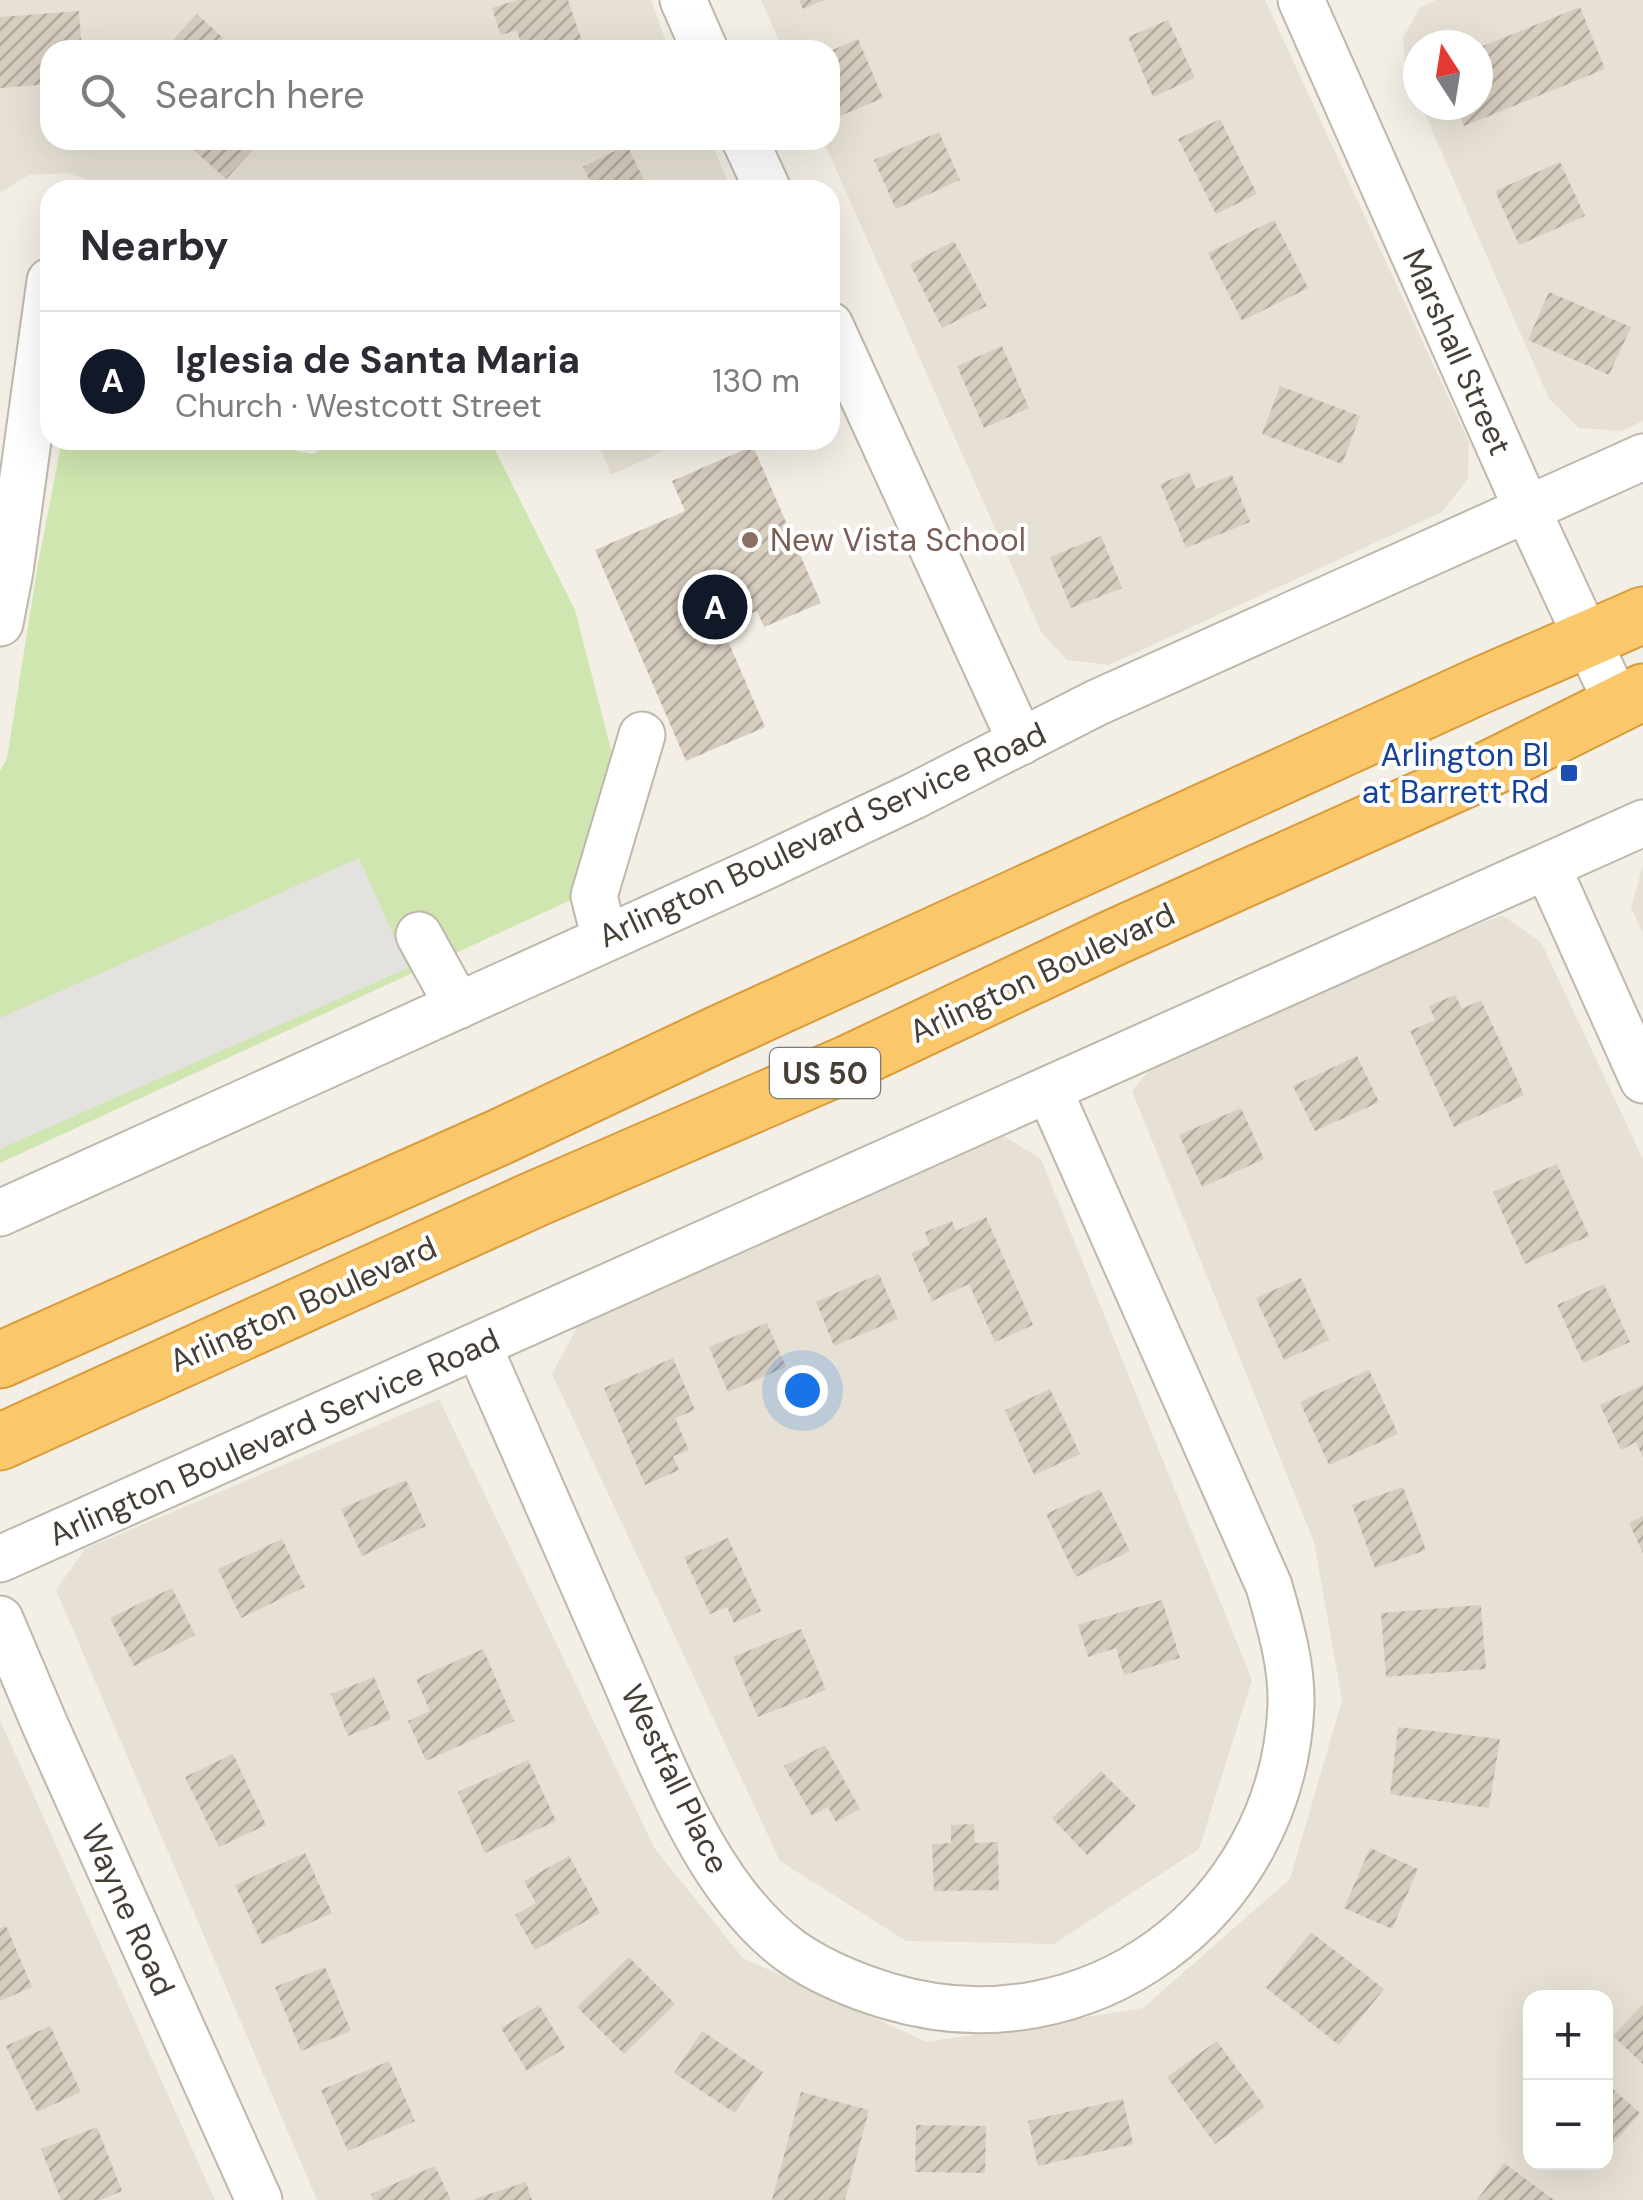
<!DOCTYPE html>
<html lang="en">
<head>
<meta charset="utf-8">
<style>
  body { margin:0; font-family:"DM Sans",sans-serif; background:#f2f2f3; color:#2b2b33 }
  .controls { position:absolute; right:30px; bottom:30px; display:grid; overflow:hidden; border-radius:20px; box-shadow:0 10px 40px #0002 }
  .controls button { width:90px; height:90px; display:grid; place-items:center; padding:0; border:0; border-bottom:2px solid #e1e1e2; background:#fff; color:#2b2b33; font:50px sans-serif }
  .compass { position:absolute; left:1403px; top:30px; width:90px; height:90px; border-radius:50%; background:#fff; box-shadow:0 10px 40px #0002; rotate:348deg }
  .you { position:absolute; left:802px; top:1390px; width:35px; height:35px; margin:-25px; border:8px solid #fff; border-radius:50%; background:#1a73e8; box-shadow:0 0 0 15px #1a73e833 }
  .badge { display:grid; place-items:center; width:65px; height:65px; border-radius:50%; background:#111827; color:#fff; font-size:32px; font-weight:700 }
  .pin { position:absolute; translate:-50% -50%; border:5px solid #fff; box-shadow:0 2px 10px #0006 }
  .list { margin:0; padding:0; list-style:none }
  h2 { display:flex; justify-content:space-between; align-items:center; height:130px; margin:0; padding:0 40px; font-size:42px }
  h2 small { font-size:32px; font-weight:400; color:#7c7c81 }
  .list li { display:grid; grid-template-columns:65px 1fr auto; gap:30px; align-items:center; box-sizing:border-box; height:140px; padding:0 40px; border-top:2px solid #e1e1e2 }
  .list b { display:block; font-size:38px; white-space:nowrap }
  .list p { margin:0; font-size:32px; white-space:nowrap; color:#7c7c81 }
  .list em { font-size:32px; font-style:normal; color:#7c7c81 }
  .icon { flex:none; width:55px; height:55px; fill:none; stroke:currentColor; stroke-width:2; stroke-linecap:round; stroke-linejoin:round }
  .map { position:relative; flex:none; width:1643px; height:2200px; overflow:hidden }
  .search { position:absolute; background:#fff; box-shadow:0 10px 40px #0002; left:40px; top:40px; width:800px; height:110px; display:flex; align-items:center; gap:25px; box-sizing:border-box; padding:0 35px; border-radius:30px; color:#7c7c81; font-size:38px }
  .panel { position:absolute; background:#fff; box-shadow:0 10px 40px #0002; left:40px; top:180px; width:800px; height:270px; border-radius:30px }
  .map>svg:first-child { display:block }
</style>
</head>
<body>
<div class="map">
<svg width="1643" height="2200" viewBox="0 0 1643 2200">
  <defs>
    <pattern id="building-hatch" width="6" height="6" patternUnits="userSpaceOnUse" patternTransform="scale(2.5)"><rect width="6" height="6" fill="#d7cdbf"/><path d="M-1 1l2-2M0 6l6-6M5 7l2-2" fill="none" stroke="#b0a89c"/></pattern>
  </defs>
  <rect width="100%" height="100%" fill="#f3efe7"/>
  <!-- residential -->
  <path fill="#e7e1d5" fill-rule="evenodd" d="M0 0H651L669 50H50V140H710L732 190H107L99 184 68 173 29 175 0 193Z
    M761 0H1265L1469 442 1468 479 1442 512 1109 665 1067 660 1041 632 823 140H830V50H783Z
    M1436 0H1643V421L1621 431 1579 428 1549 399 1421 105H1478V45H1418V98L1405 68 1403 38 1420 7Z
    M597 440H688L611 475Z
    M1643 865V934L1631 907Z
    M1502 915 1541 942 1643 1159V2200H317L56 1590 85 1549 439 1399 655 1849 743 1958 927 2042 1143 2008 1290 1879 1342 1700 1314 1542 1132 1091 1161 1057ZM1530 1998H1606V2162H1530Z
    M999 1133 1041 1159 1252 1680 1199 1849 1054 1944 906 1941 780 1861 552 1374 580 1322Z
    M0 1720 215 2200H0Z"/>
  <!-- green -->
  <path fill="#cfe6b0" d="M62 440H243L312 454 343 440H490L575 610 614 761 573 899 0 1163V771L7 758 38 564Z"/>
  <!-- parking -->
  <path fill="#e4e2df" d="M359 858 408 968 0 1149V1018Z"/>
  <!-- building -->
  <path fill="url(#building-hatch)" d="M517 0H568L583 44 566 50H523L517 30 501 35 492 8Z
    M799 0H824L803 9Z
    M1580 7 1605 69 1464 126 1456 105H1478V48Z
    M79 11 82 50H50V84L0 88V17Z
    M197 14 223 38 212 50H164Z
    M1168 20 1195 78 1153 97 1128 37Z
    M858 39 883 98 835 118 830 107V51Z
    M1220 119 1257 194 1216 214 1178 139Z
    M939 132 960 180 896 209 874 160Z
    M183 140H262L226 179Z
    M627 145 649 190H594L583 167Z
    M1560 162 1585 216 1519 245 1495 191Z
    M1274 220 1308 288 1242 321 1208 253Z
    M954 241 987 306 942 328 910 264Z
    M1549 292 1631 327 1609 375 1528 340Z
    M1002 346 1029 408 984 428 957 366Z
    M1280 386 1360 416 1342 464 1262 434Z
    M753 446 821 603 764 627 757 611 722 627 765 727 686 761 595 550 685 511 672 481Z
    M1189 472 1196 489 1232 475 1250 522 1186 548 1160 484Z
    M1101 536 1122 588 1071 608 1050 557Z
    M1455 995 1462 1009 1481 1000 1524 1095 1454 1127 1410 1031 1435 1020 1429 1006Z
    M1357 1056 1379 1102 1315 1131 1293 1086Z
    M1241 1108 1264 1159 1202 1187 1179 1135Z
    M1557 1164 1589 1236 1525 1264 1493 1192Z
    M986 1217 1033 1325 995 1342 969 1284 932 1301 911 1253 930 1245 925 1232 952 1221 956 1231Z
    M879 1274 898 1319 834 1346 816 1302Z
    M1301 1278 1329 1340 1284 1360 1256 1298Z
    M1604 1284 1630 1342 1583 1363 1557 1305Z
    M767 1323 786 1367 728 1392 709 1347Z
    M673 1358 695 1410 675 1418 689 1450 673 1456 679 1470 645 1485 604 1388Z
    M1369 1370 1398 1434 1329 1465 1300 1402Z
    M1643 1385V1458L1636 1442 1621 1450 1600 1405Z
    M1050 1389 1080 1454 1034 1475 1005 1410Z
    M406 1480 426 1526 362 1556 341 1509Z
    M1403 1487 1426 1550 1375 1568 1352 1505Z
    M1100 1489 1130 1551 1076 1577 1046 1514Z
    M1643 1516V1553L1629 1523Z
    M728 1538 761 1611 734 1623 727 1607 710 1614 684 1557Z
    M282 1539 305 1587 241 1618 218 1569Z
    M172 1588 195 1635 134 1666 110 1618Z
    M1162 1600 1180 1658 1124 1675 1116 1648 1088 1657 1078 1625Z
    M1481 1605 1486 1669 1386 1677 1381 1613Z
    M801 1629 826 1690 758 1717 733 1657Z
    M483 1649 514 1721 426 1761 408 1721 430 1711 416 1679Z
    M374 1677 391 1719 348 1736 331 1694Z
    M1398 1727 1500 1739 1489 1808 1390 1794Z
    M825 1745 860 1809 836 1822 828 1807 812 1816 784 1766Z
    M233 1754 266 1825 219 1847 185 1777Z
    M528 1760 556 1821 485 1853 458 1792Z
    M1101 1771 1136 1806 1087 1855 1052 1818Z
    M974 1824 975 1843 998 1842 999 1890 934 1891 932 1844 951 1843V1825Z
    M1370 1848 1418 1869 1392 1929 1344 1908Z
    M305 1853 332 1913 262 1944 235 1885Z
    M569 1856 600 1913 535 1950 515 1915 536 1903 524 1881Z
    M6 1926 32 1987 0 2001V1928Z
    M1311 1932 1384 1989 1339 2045 1266 1988Z
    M629 1957 675 2004 624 2054 577 2007Z
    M325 1967 351 2031 301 2051 275 1987Z
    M1643 2004V2064L1613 2036Z
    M539 2005 565 2048 527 2071 501 2028Z
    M50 2026 81 2092 37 2112 6 2046Z
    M702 2031 763 2072 735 2113 674 2073Z
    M1217 2041 1265 2107 1215 2144 1167 2077Z
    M389 2061 415 2121 348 2151 321 2090Z
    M1606 2083 1640 2113 1606 2152Z
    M801 2092 869 2110 845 2200H772Z
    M1123 2099 1133 2144 1038 2166 1028 2121Z
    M916 2125 986 2126 985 2173 915 2172Z
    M97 2127 122 2191 100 2200H61L41 2149Z
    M1504 2163 1554 2200H1477Z
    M435 2166 451 2200H373L371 2194Z
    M526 2182 532 2200H475L474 2199Z"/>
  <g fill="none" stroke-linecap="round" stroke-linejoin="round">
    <!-- minor casing -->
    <g stroke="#beb7aa" stroke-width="49">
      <path id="minor" d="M683 0 705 50
        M1301 0 1527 509 1617 703
        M745 140 768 190
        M830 325 1021 742
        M0 623 10 571 50 281
        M1547 866 1643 1080
        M419 935 458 1006
        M605 939 594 896 642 735
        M0 1213 764 867 914 796 1096 703 1643 457
        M478 1345C523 1449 569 1553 615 1657 659 1754 703 1888 792 1952 821 1972 855 1986 888 1996 1087 2056 1283 1911 1291 1705 1292 1664 1280 1625 1269 1586L1049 1090
        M0 1559 1643 823
        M0 1619 45 1725 259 2200"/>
    </g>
    <!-- highway casing -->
    <g stroke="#d99c3b" stroke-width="59">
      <path id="highway" d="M0 1360 502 1136 718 1034 1479 686 1643 615
        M0 1442 535 1199 849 1063 1113 938 1495 766 1643 692"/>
    </g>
    <!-- minor -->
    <use href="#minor" stroke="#fff" stroke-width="45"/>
    <!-- highway -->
    <use href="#highway" stroke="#fac86b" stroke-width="55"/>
  </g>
  <!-- markers -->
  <circle fill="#8d6e63" stroke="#fff" stroke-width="4" cx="750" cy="540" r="10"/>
  <rect fill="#1a4fb4" stroke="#fff" stroke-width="4" x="1559" y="763" width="20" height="20" rx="5"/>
  <g text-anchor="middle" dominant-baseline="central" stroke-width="8" stroke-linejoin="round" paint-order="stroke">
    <!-- shield labels -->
    <rect fill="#fff" stroke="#7e7972" stroke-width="2.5" x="770" y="1048" width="110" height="50" rx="8"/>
    <g font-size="30" font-weight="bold" fill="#463f36">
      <text x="825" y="1073">US 50</text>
    </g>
    <!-- street labels -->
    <g font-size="32" fill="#463f36" stroke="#fff">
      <text transform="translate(1457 352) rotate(66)">Marshall Street</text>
      <text transform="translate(822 835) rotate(-25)">Arlington Boulevard Service Road</text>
      <text transform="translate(1042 973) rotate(-25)">Arlington Boulevard</text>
      <text transform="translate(303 1304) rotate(-24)">Arlington Boulevard</text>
      <text transform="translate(274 1437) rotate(-24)">Arlington Boulevard Service Road</text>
      <text transform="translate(675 1779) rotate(64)">Westfall Place</text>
      <text transform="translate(128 1910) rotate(66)">Wayne Road</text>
    </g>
    <!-- education labels -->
    <g font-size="32" fill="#785e54" stroke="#fff" text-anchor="start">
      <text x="770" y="540">New Vista School</text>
    </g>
    <!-- transit labels -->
    <g font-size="32" fill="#164399" stroke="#fff" text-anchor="end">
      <text x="1549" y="755">Arlington Bl<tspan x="1549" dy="37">at Barrett Rd</tspan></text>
    </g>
  </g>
</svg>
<div class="controls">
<button>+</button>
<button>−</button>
</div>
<svg class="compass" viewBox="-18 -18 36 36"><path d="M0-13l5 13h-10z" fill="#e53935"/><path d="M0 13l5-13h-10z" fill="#7c7c81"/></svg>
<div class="you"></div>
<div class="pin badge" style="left:715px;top:607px">A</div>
<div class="search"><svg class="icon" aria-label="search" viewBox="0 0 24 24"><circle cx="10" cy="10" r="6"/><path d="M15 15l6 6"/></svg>Search here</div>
<section class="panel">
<h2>Nearby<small></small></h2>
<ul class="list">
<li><span class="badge">A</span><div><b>Iglesia de Santa Maria</b><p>Church · Westcott Street</p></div><em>130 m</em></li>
</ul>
</section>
</div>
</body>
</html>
